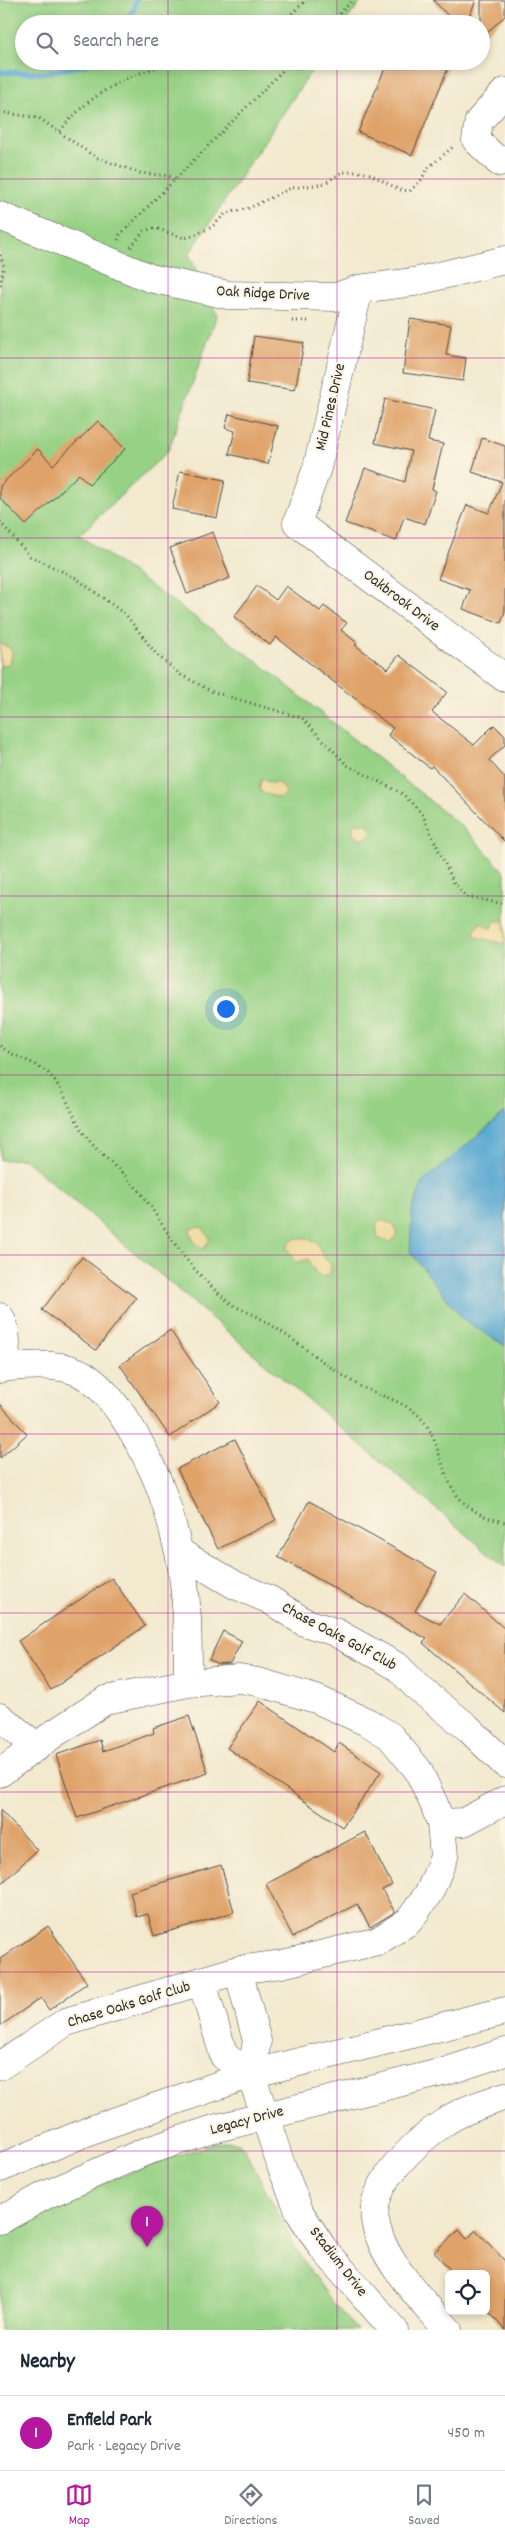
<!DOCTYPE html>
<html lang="en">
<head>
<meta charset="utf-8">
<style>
  body { margin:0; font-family:Dekko,sans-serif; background:#f2f2f3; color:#1f2937 }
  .controls { position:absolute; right:15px; bottom:15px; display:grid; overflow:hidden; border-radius:8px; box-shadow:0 2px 8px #0003 }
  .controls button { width:45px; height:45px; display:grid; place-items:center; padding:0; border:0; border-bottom:1px solid #e0e1e3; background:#fff; color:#1f2937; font:25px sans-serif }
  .you { position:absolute; left:225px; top:1008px; width:18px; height:18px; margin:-12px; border:4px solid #fff; border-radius:50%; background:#1a73e8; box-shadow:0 0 0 8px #1a73e833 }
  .badge { display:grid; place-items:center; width:32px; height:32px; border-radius:50%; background:#b5179e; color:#fff; font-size:16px; font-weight:700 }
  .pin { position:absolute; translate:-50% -41px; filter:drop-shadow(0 1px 2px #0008) }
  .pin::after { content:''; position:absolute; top:26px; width:18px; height:15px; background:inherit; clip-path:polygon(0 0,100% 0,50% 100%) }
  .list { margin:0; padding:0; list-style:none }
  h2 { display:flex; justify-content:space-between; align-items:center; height:65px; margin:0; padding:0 20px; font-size:21px }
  h2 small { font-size:16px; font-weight:400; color:#747a83 }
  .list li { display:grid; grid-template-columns:32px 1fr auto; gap:15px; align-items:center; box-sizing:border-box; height:75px; padding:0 20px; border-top:1px solid #e0e1e3 }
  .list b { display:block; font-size:19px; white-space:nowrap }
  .list p { margin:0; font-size:16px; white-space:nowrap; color:#747a83 }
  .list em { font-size:16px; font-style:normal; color:#747a83 }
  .icon { flex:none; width:28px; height:28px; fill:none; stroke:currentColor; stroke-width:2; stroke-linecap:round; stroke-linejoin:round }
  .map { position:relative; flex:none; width:505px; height:2330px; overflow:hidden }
  .search { position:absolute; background:#fff; box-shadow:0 2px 8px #0003; left:15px; right:15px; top:15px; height:55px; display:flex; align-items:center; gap:12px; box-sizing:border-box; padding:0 18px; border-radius:28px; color:#747a83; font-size:19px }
  .sheet { height:140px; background:#fff }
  nav { display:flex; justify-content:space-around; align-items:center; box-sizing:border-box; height:70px; border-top:1px solid #e0e1e3; background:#fff; font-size:14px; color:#747a83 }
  nav a { display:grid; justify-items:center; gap:2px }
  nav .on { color:#b5179e }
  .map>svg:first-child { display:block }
</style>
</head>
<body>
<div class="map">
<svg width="505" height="2330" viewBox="0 0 505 2330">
  <rect width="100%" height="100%" fill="#fcf5e5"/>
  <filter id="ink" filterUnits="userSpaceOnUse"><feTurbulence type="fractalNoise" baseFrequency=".02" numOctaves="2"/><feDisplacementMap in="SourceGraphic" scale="10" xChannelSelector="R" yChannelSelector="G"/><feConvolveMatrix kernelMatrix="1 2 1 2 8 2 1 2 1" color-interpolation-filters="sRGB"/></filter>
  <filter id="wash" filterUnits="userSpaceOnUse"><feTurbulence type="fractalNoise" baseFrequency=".0096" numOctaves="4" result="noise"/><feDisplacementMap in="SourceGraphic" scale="20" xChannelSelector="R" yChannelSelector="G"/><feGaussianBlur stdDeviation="1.12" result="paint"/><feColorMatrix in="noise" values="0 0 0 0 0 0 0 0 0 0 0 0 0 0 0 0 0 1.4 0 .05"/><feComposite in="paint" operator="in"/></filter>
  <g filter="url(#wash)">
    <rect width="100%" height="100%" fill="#f2e9cf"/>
    <!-- green -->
    <path fill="#97d185" stroke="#617e58" d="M0 0H362L344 24H24V61H318L189 254 217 315 168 451 79 535 258 662 466 830 505 873V1567L24 1159 0 1160Z
      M226 2141 238 2143 244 2148 301 2258 334 2304 357 2330H0V2235C69 2193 148 2163 226 2141Z"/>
    <!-- sand -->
    <path fill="#eeda9e" stroke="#8c8264" d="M0 643 11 649 12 654 10 663 3 666 0 665Z
      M262 779 271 783H279L287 793 280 798 262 793 259 788Z
      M353 823H367L372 834 364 839 353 836Z
      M494 921H505V944L479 938 473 933 481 922 489 929 493 927Z
      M382 1220 393 1224 397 1234 390 1243 387 1240 378 1239 376 1224Z
      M197 1227 203 1228 210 1239 204 1249C196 1248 191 1237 190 1229Z
      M296 1238H307L318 1244 322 1255 331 1265 330 1274 323 1277 315 1272 308 1259 297 1263 287 1248 289 1243Z"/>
    <!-- water -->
    <path fill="#57a7d1" stroke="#41697e" d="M505 1112V1346L463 1319 410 1252 412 1209 423 1182Z"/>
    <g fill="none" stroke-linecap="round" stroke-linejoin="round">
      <!-- stream -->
      <path stroke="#57a7d1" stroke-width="5.5" d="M122 24 134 10 136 0
        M0 72 43 73 88 64 90 61"/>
    </g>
    <g id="blocks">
      <!-- building -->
      <path fill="#dfa36b" d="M433 0H476L466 24H456Z
        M481 0H505V16L481 38Z
        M388 61H451L412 155 358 132Z
        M410 319 451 325 446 355 466 358 463 381 403 373Z
        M254 336 304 343 295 390 247 383Z
        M385 399 435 410 428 441 443 444 432 489 436 491 425 524 404 517 396 541 345 523 365 468 405 482 411 451 375 443Z
        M229 414 278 426 268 464 229 454 235 431 225 428Z
        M98 421 125 449 89 484 79 474 26 525 0 498V486L38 449 53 465Z
        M482 438 505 446V611L501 623 463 609 470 590 438 579 467 505 489 513 502 482 472 472Z
        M180 471 225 480 217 518 172 509Z
        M213 532 230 578 187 594 170 548Z
        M257 586 276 600 286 586 320 611 324 606 347 623 341 630 357 643 355 645 388 669 399 655 447 692 432 712 474 745 494 725 505 736V745L489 760 505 778V842L432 766 430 768 388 735 393 728 276 637 270 645 234 617Z
        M82 1257 136 1298 96 1350 42 1310Z
        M170 1330 220 1402 170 1437 120 1365Z
        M0 1404 27 1434 0 1458Z
        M235 1439 276 1520 218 1549 177 1469Z
        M309 1501 437 1572 415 1611 440 1624 465 1594 505 1629V1713L423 1643 427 1639 278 1557Z
        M112 1578 145 1626 51 1690 18 1641Z
        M223 1631 242 1641 230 1664 219 1665 209 1660Z
        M260 1701 334 1752 339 1743 381 1772 342 1827 227 1748Z
        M189 1716 208 1773 77 1818 56 1755 100 1740 103 1751 154 1733 153 1728Z
        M0 1810 37 1850 0 1885Z
        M365 1832 392 1885 382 1890 395 1912 370 1927 357 1904 293 1937 266 1884Z
        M221 1865 234 1912 154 1936 148 1914 137 1917 130 1892Z
        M48 1926 87 1983 49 2010 41 1998 0 2026V1959Z
        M459 2230 467 2239 476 2230 505 2261V2330L486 2309V2274H454L434 2252Z"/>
    </g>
  </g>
  <g filter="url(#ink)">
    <use href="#blocks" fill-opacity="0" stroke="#494844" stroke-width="1"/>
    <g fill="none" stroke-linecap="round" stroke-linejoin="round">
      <!-- minor casing -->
      <g stroke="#494844" stroke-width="29">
        <path id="minor" d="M505 92 479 121 476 140 499 162 505 160
          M0 216 150 278 228 295 336 297 359 289 414 282 505 260
          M359 289 317 468 297 523 505 678
          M0 1317C8 1331 8 1354 0 1369
          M1 1368C22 1366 53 1363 73 1370 113 1383 153 1463 165 1501 171 1517 174 1535 179 1552L235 1585 270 1600 304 1622 335 1632 398 1667 416 1686 467 1727 505 1764
          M179 1552C188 1596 188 1638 188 1683
          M0 1717 37 1747
          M0 1773 55 1733 106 1700 188 1683 239 1679 258 1682 316 1699 369 1723 390 1736 418 1770 434 1804 441 1823 444 1857 430 1891 409 1921 378 1941 282 1964 238 1970 66 2022 0 2066
          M441 1823 464 1822 505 1800
          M238 1970 257 2041 251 2074 282 2168 300 2213 322 2247 394 2330
          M202 1982 224 2056 251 2074
          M448 2330C422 2300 381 2260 375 2220 369 2183 418 2140 445 2122 463 2109 485 2104 505 2096"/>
      </g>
      <!-- major casing -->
      <g stroke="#494844" stroke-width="29">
        <path id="major" d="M0 2168 96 2128 251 2074 505 2011
          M0 2220 46 2195 144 2152 217 2128 447 2071 505 2052"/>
      </g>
      <!-- path -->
      <path stroke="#494844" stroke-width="3" stroke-dasharray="1 4" stroke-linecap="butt" d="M281 24 306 0
        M329 24 353 0
        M0 112 39 118 95 157 140 173 169 176 176 179
        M60 131C92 91 128 75 177 61
        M118 240 120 235 292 61
        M131 247 144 231 155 228 184 238 190 237 212 227 226 213 247 209 291 188 324 184 342 172H359L370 174 400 190 410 191 421 180 428 168 454 146
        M0 255 4 266 0 285
        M292 321H308
        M0 522 30 556 76 578 126 615 157 655 181 675 213 692 302 718 347 765 403 794 422 814 454 883 467 897 505 904
        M0 1046C14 1058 35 1061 49 1074 65 1090 71 1114 83 1132 96 1152 114 1164 130 1181 148 1199 159 1222 174 1242 188 1264 209 1286 230 1303 239 1309 251 1313 260 1318 295 1339 325 1366 360 1386 376 1395 396 1399 412 1410 454 1440 427 1507 505 1522"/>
      <!-- minor -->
      <use href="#minor" stroke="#fff" stroke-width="28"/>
      <!-- major -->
      <use href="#major" stroke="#fff" stroke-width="28"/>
    </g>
  </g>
  <!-- grid -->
  <path fill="none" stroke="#b5179e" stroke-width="1" stroke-opacity="0.55" d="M168 0V24M337 0V24M168 61V2330M337 61V2330M0 179H505M0 358H505M0 538H505M0 717H505M0 896H505M0 1075H505M0 1255H505M0 1434H505M0 1613H505M0 1792H505M0 1972H505M0 2151H505"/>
  <g text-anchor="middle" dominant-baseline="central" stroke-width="4" stroke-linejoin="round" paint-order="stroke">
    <!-- street labels -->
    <g font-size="16" fill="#2b2b2b" stroke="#fcf5e5">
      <text transform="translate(263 294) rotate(3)">Oak Ridge Drive</text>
      <text transform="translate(331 407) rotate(-77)">Mid Pines Drive</text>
      <text transform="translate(401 601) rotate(37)">Oakbrook Drive</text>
      <text transform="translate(339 1637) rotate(28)">Chase Oaks Golf Club</text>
      <text transform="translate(129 2005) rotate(-17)">Chase Oaks Golf Club</text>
      <text transform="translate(247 2121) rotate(-15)">Legacy Drive</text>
      <text transform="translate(338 2262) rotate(52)">Stadium Drive</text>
    </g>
  </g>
</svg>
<div class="controls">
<button><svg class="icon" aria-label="locate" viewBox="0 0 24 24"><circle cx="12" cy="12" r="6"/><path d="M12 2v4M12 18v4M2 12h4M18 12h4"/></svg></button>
</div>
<div class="you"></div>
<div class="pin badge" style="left:147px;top:2247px">1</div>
<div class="search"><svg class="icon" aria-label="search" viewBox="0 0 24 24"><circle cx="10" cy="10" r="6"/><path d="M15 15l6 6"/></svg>Search here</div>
</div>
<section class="sheet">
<h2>Nearby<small></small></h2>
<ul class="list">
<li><span class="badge">1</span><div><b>Enfield Park</b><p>Park · Legacy Drive</p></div><em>450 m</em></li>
</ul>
</section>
<nav>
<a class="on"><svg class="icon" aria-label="map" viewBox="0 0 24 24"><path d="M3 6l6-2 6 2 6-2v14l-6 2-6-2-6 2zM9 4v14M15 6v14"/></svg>Map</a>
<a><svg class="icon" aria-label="directions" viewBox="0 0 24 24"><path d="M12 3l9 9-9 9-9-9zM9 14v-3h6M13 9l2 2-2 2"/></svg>Directions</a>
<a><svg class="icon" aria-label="saved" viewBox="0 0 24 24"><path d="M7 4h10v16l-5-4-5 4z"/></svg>Saved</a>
</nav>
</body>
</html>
